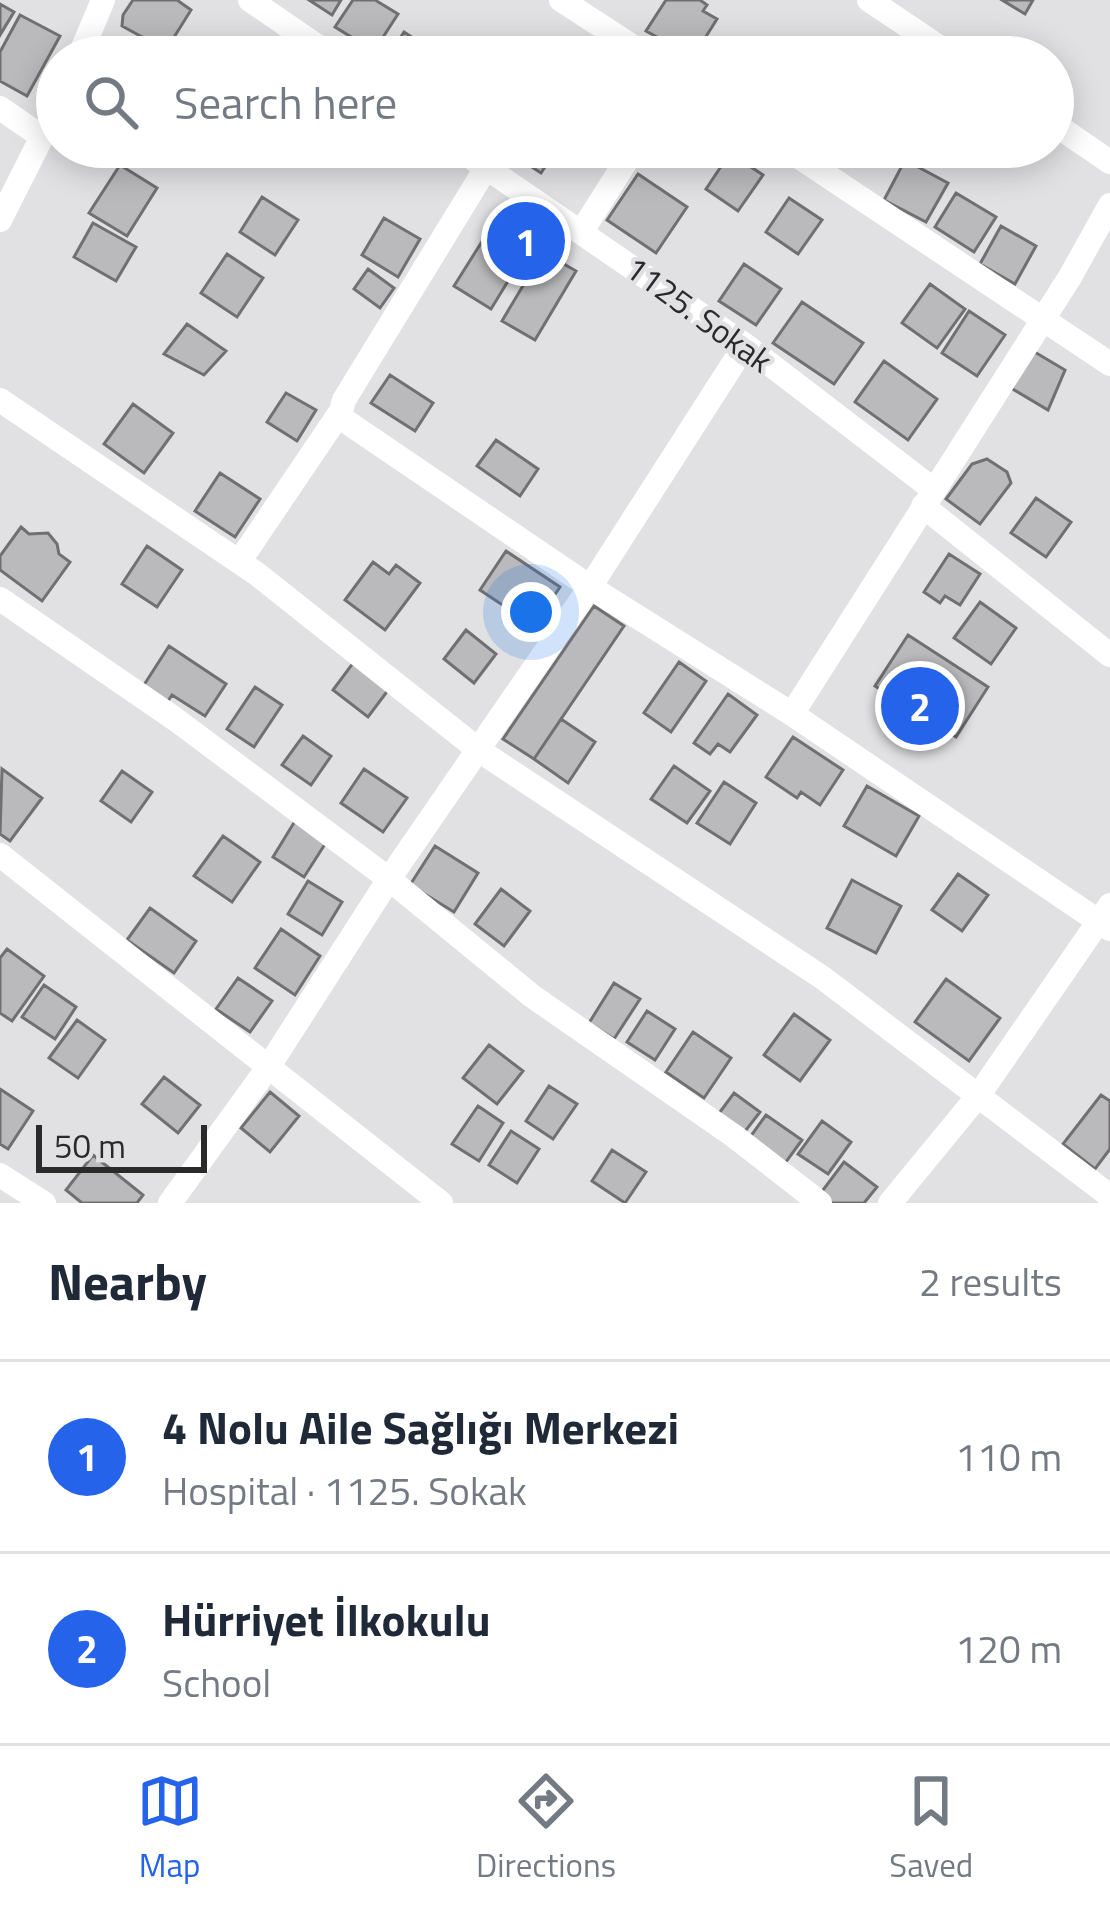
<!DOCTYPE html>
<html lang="en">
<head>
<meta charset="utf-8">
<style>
  body { margin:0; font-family:"Titillium Web",sans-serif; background:#f6f6f7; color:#1f2937 }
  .scale { position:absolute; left:36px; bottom:30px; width:171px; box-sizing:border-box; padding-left:12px; border:6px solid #2a2a2b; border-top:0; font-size:33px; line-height:42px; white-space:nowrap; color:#2a2a2b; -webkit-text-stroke:9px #e1e1e3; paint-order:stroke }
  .you { position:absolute; left:531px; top:612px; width:42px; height:42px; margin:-30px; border:9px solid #fff; border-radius:50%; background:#1a73e8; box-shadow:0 0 0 18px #1a73e833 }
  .badge { display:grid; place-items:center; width:78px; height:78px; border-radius:50%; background:#2563eb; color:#fff; font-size:39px; font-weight:700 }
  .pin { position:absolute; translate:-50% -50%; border:6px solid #fff; box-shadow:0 3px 12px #0006 }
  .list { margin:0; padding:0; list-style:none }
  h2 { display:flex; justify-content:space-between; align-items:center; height:156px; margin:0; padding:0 48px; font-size:51px }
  h2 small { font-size:39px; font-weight:400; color:#747a83 }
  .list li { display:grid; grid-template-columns:78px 1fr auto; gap:36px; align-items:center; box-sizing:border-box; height:192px; padding:0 48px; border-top:3px solid #e0e1e3 }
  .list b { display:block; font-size:45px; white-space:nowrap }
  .list p { margin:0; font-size:39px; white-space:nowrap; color:#747a83 }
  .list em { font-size:39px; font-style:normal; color:#747a83 }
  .icon { flex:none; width:66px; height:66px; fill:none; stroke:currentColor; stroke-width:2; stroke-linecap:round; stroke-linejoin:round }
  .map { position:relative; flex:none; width:1110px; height:1203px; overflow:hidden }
  .search { position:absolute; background:#fff; box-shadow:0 6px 30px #0003; left:36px; right:36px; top:36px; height:132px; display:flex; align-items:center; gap:30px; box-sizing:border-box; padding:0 42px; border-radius:66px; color:#747a83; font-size:45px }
  .sheet { height:540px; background:#fff }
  nav { display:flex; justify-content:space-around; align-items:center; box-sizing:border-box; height:168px; border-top:3px solid #e0e1e3; background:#fff; font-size:33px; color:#747a83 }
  nav a { display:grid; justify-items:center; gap:6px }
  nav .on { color:#2563eb }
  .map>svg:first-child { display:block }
</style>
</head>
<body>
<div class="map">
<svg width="1110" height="1203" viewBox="0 0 1110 1203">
  <rect width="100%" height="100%" fill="#e1e1e3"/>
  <!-- building -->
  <path fill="#bab9bb" stroke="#716f71" stroke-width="3" d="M133 0H177L191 10 166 50 122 26 123 15Z
    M309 0H341L332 15Z
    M353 0H375L398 14 374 51 335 27Z
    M666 0H700L707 5 703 11 717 19 693 57 646 31Z
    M1002 0H1033L1025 14Z
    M0 4 14 12 0 35Z
    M20 15 60 36 27 96 0 81V52Z
    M404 32 442 57H388Z
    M766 46 784 57H759Z
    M501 147H558L541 173Z
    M835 147H873L861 166Z
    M730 153 763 175 738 211 706 189Z
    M905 160 948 183 926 222 884 200Z
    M120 165 157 188 127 236 89 213Z
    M638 174 687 207 656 253 607 220Z
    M956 193 996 217 974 252 935 227Z
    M262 197 298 220 275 255 240 232Z
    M789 198 822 220 798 254 766 232Z
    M384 218 420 239 398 277 362 255Z
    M93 223 136 247 116 281 74 257Z
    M1001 226 1036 246 1015 284 980 264Z
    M488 232 524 255 491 309 454 286Z
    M543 252 576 271 535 340 502 321Z
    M227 254 263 278 237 317 201 293Z
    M744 264 781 289 756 325 719 301Z
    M368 269 394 288 380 308 354 289Z
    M930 284 965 309 937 348 902 323Z
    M802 302 863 343 834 384 773 343Z
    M969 311 1005 335 977 376 942 353Z
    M187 324 226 351 204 375 164 354Z
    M1033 351 1065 370 1048 410 1011 388Z
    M884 361 937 399 908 440 855 402Z
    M390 375 433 403 415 431 371 403Z
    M286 393 316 410 297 441 267 422Z
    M133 404 173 433 144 473 104 444Z
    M496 440 538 469 520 496 477 466Z
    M987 459 1007 472 1011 483 980 524 946 499 972 464Z
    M220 473 260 499 235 537 195 511Z
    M1036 498 1071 522 1046 557 1011 533Z
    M21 527 29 534 48 533 57 544 59 554 70 562 42 601 0 570V556Z
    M147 546 182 570 157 607 122 584Z
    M506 551 560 587 534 626 480 590Z
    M949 554 980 574 960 605 945 596 940 603 924 592Z
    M373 562 389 574 396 565 420 583 385 630 345 600Z
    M980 602 1016 628 991 664 954 638Z
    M594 606 624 626 534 759 503 739Z
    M466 630 496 654 474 683 444 659Z
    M908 635 988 687 956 737 875 686Z
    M169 646 226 684 205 716 172 695 166 704 142 688Z
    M679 662 706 681 671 732 644 713Z
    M353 663 389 689 368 717 333 690Z
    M255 687 282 705 254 747 227 729Z
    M728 694 757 715 730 752 718 744 710 754 694 743Z
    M561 719 595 742 568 783 534 759Z
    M303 736 331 756 311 785 282 765Z
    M793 737 843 770 820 805 801 792 797 798 766 777Z
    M674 766 710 791 687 823 651 799Z
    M2 769 42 798 10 841 0 834Z
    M364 769 407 798 383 832 341 803Z
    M122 771 152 792 131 822 101 801Z
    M724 782 756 803 730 844 697 823Z
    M867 786 919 816 896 856 844 826Z
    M295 821 327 841 304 877 273 857Z
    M223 836 260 862 232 902 194 876Z
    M435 846 478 873 454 912 410 885Z
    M958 874 988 895 962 931 932 910Z
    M852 880 901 906 876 953 827 928Z
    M308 881 342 902 322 935 288 914Z
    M501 889 530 911 504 946 475 924Z
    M150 908 196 941 174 973 127 940Z
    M281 929 320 956 295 995 255 968Z
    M7 949 44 976 12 1021 0 1013V958Z
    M238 978 272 1001 250 1032 216 1009Z
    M946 979 1000 1018 969 1061 915 1022Z
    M614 983 640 999 614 1039 589 1023Z
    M44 985 76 1007 55 1039 22 1017Z
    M647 1011 675 1029 655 1060 627 1042Z
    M794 1014 830 1040 800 1081 764 1055Z
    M77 1020 105 1040 78 1078 49 1058Z
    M693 1032 731 1058 704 1098 666 1072Z
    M489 1045 523 1071 497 1104 463 1078Z
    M164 1077 200 1105 178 1133 142 1104Z
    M549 1086 577 1104 553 1139 526 1121Z
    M0 1089 33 1111 8 1149 0 1144Z
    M270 1092 299 1116 270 1152 241 1128Z
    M734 1093 760 1112 743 1134 717 1116Z
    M1101 1095 1110 1101V1149L1095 1169 1063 1144Z
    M478 1106 503 1123 479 1161 452 1144Z
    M766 1115 802 1140 783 1166 748 1140Z
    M822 1121 851 1142 828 1174 798 1154Z
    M511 1131 539 1149 517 1183 489 1165Z
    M612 1150 646 1172 625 1203 592 1181Z
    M93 1155 143 1195 137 1203H82L66 1190Z
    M844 1162 877 1187 864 1203H832L820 1194Z"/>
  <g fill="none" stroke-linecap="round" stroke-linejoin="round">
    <!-- minor -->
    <path stroke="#fff" stroke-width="24" d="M250 0 333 57
      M561 0 649 57
      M869 0 954 57
      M79 57 103 0
      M0 108 42 137
      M1053 123 1110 162
      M456 147 745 345 934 490
      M784 147 1110 364
      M486 168 344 400 341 411 344 420 590 587 792 714 1110 929
      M0 220 57 107
      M582 231 635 147
      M0 400 257 574 480 751 823 978 1110 1196
      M923 506 1110 655
      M239 562 341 411
      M0 599 175 719 389 879 532 996 734 1136 820 1203
      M792 714 1070 277 1110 205
      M0 855 441 1203
      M0 1175 44 1203
      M170 1203 269 1066 389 879 590 587 745 345
      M890 1203 978 1096 1110 905"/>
  </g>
  <g text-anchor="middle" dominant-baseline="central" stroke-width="9" stroke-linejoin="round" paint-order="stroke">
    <!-- street labels -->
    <g font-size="33" fill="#2a2a2b" stroke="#e1e1e3">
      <text transform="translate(699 314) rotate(36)">1125. Sokak</text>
    </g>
  </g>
</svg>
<div class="scale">50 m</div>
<div class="you"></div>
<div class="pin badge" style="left:526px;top:241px">1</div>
<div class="pin badge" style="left:920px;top:706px">2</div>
<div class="search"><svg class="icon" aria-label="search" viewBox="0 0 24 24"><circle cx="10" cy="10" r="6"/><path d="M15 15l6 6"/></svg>Search here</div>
</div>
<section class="sheet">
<h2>Nearby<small>2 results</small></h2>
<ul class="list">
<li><span class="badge">1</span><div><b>4 Nolu Aile Sağlığı Merkezi</b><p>Hospital · 1125. Sokak</p></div><em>110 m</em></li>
<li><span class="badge">2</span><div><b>Hürriyet İlkokulu</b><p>School</p></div><em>120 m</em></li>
</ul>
</section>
<nav>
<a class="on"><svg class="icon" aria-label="map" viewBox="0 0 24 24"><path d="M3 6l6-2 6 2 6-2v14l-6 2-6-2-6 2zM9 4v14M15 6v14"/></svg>Map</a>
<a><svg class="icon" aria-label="directions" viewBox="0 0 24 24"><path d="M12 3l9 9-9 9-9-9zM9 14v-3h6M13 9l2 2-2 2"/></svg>Directions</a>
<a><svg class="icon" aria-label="saved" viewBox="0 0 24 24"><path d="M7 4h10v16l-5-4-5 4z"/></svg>Saved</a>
</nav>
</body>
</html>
